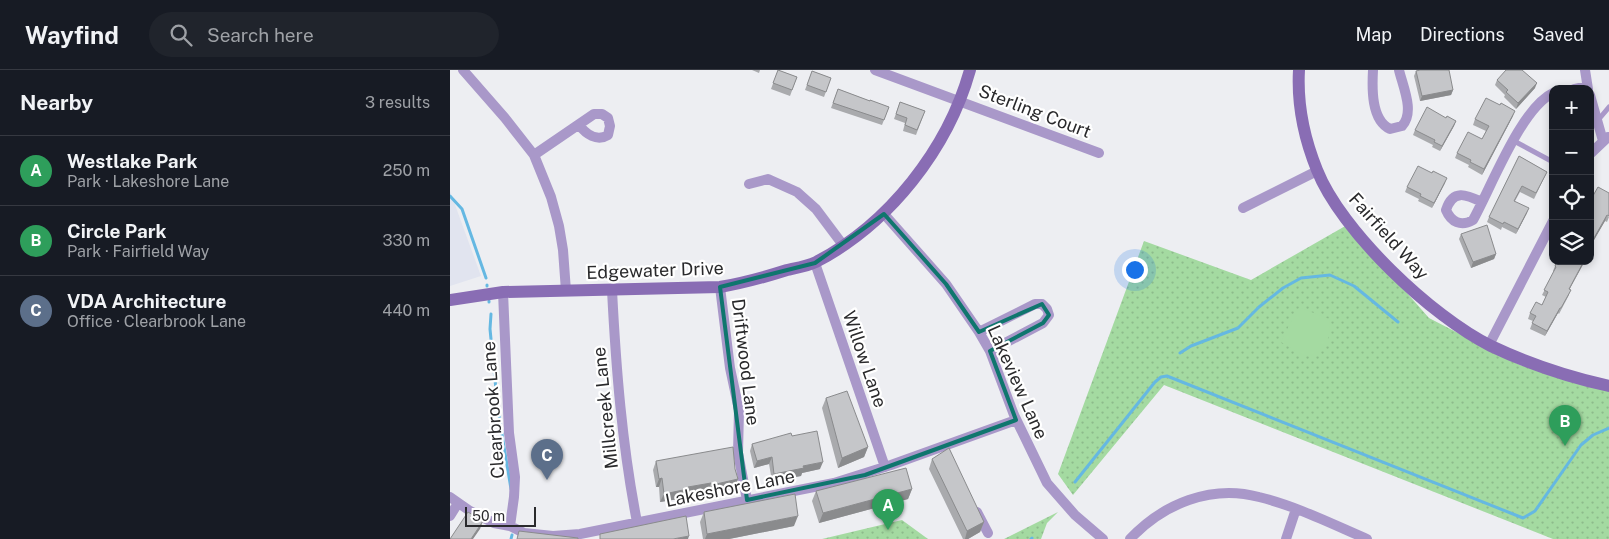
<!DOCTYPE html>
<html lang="en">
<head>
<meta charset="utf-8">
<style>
  body { margin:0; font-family:"Public Sans",sans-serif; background:#20242c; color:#f1f3f6 }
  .controls { position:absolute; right:15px; top:15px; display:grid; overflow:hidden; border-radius:10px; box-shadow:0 2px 8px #0003 }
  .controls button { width:45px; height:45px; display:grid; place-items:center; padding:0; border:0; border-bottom:1px solid #363941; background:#171b24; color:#f1f3f6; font:25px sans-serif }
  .scale { position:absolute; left:15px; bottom:12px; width:71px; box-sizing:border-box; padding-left:5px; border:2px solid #2a2a2c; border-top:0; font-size:14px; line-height:18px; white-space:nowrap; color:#2a2a2c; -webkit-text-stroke:4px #fff; paint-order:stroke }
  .you { position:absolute; left:684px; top:199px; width:18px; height:18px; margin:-12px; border:4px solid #fff; border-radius:50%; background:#1a73e8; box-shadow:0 0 0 8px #1a73e833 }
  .badge { display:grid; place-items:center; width:32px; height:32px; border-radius:50%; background:#d08e94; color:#fff; font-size:16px; font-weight:700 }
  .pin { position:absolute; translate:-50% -41px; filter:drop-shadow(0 1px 2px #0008) }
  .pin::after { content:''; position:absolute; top:26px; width:18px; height:15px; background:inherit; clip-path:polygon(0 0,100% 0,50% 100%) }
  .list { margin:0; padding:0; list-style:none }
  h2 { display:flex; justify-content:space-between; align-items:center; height:65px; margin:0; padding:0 20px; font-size:21px }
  h2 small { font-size:16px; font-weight:400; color:#9ea1a6 }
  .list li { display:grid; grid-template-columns:32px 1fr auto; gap:15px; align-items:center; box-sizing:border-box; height:70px; padding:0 20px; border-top:1px solid #363941 }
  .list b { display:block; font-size:19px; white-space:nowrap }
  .list p { margin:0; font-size:16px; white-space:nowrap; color:#9ea1a6 }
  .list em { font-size:16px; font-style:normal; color:#9ea1a6 }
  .icon { flex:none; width:28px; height:28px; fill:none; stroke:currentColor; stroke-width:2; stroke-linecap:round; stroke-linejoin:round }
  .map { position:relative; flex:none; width:1159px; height:469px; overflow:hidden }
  header { display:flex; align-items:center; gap:30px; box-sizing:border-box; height:70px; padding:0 25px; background:#171b24; border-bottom:1px solid #363941 }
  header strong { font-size:24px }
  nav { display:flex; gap:28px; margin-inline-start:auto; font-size:18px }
  .search { width:350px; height:45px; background:#20242c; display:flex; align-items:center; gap:12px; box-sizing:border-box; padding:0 18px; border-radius:28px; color:#9ea1a6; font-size:19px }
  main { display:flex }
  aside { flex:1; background:#171b24 }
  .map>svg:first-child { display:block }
</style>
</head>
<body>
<header>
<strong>Wayfind</strong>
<div class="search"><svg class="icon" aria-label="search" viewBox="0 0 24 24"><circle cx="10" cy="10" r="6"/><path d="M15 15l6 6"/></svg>Search here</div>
<nav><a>Map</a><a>Directions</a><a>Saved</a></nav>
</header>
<main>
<aside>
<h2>Nearby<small>3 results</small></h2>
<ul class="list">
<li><span class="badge" style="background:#2e9e5b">A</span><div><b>Westlake Park</b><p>Park · Lakeshore Lane</p></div><em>250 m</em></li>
<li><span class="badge" style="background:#2e9e5b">B</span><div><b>Circle Park</b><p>Park · Fairfield Way</p></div><em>330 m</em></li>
<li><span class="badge" style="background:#5c6f8a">C</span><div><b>VDA Architecture</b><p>Office · Clearbrook Lane</p></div><em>440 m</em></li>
</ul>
</aside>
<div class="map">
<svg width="1159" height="469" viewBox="0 0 1159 469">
  <defs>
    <pattern id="park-dots" width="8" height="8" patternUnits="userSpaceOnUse" patternTransform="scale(1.25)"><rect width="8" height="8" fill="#a4daa1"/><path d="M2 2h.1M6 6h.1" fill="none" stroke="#8dbb8b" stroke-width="1.8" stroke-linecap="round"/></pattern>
  </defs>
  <rect width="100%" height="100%" fill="#edeef2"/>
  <!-- built -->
  <path fill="#e1e4ef" d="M0 121 31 206 0 216Z"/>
  <!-- park -->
  <path fill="url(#park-dots)" d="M897 155 979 248 1070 295 1159 320V469H1103L714 315 623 425 608 404 694 171 801 210Z
    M608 442 597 453 591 469H554Z
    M452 450 478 469H372Z"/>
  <!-- garden -->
  <path fill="#a4daa1" d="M851 238 879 249C880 269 879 274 863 286L853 285 831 272 847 239Z"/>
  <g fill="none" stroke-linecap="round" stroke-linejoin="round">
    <!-- stream -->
    <path stroke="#65b8e2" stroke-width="3" d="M0 126 12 139 36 208
      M37 215V216
      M39 231V232
      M41 244 40 259 48 340 61 419
      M730 283 741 276 788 258 809 237 833 218 851 208 880 205 904 216 948 252
      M625 412 705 312 711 307 717 306 1073 448 1085 441 1131 375 1143 365 1159 358
      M61 469 62 465
      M581 469 582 468"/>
    <!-- lane -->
    <path stroke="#a998c9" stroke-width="5" d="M1149 49 1159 37
      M1064 71 1103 92"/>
    <!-- street -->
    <path stroke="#a998c9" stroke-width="10" d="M13 0 55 48 84 85 101 127 109 156 113 180 116 221
      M425 0 649 83
      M923 0C922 18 921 50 940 59L952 56C965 42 953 17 949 0
      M1135 0 1138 19
      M1124 19 1137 16
      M1140 25 1153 71
      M1140 84 1158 67
      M84 85 144 44H152L158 48 160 56 158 65C147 72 136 64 129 55
      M299 114 318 109 347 122 366 139 393 175
      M1032 132C1017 125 1003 118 996 140 1001 152 1011 157 1023 150 1041 118 1071 38 1103 23
      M793 138 867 101
      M434 144 496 214 529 262 540 281 564 345 597 413 625 445 653 469
      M365 193 435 397
      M270 217 280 298 289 340 288 383 297 430
      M162 220C166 298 172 375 187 452
      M53 222 59 363 65 407 64 427 60 456
      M529 262 585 234H592L597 239 599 245 593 253 540 281
      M1039 275 1103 151
      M0 427 20 441 44 453 60 456 74 463 103 466 130 464 384 413 441 395 566 350
      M527 442 538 463
      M0 446 8 433
      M680 469C713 434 761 414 809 427 846 436 882 454 917 469
      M836 469 846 439"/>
    <!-- secondary -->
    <path stroke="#896db4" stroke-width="12" d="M849 0C847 35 854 68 867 100 891 161 982 247 1041 276 1079 294 1118 307 1159 316
      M0 230 53 222 270 217C293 213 315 207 337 200 346 198 358 196 366 192 439 154 498 79 520 0"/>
  </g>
  <!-- wall -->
  <path fill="#a9aaad" d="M302 0H310L309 3Z
    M328 0 347 7 340 26 321 19Z
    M362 1 381 8 374 27 355 20Z
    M966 1 1003 20 1001 25 970 31 964 6Z
    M1047 10 1085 18 1066 39 1054 27 1055 25 1045 15Z
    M388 19 420 31 439 37 432 55 381 38Z
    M450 32 475 41 466 65 453 61 455 53 444 49Z
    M1063 46 1032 105 1018 97 1019 95 1005 88 1007 83 1032 69 1036 61 1023 55 1025 49Z
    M996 48 1006 51 1004 56 990 81 982 77 983 75 963 65 965 60Z
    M1069 86 1097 102 1084 129 1070 122 1065 131 1077 143 1066 164 1052 157 1051 160 1037 152 1039 147Z
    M995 113 982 138 968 131 969 129 955 122 957 117Z
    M1140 131 1159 147 1157 152 1155 151 1146 166 1141 176 1140 181Z
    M1011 164 1046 184 1044 189 1021 198 1009 169Z
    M1107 191 1120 219 1119 225 1109 244 1108 243 1095 266 1080 259 1083 251 1078 249 1080 243 1092 235 1096 227 1092 225 1104 202 1103 201Z
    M376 328 418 377 414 387 388 398 372 338Z
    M342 366 370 399 352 403 351 406 322 411 319 394 304 398 300 381 302 374Z
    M482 389 534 452 530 462 518 469H513L479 399Z
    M206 391 285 399 288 409 285 418 259 424 258 422 236 425 235 428 210 432 209 417H206L203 400Z
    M462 419 458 429 369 453 362 431 366 421Z
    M254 442 344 456 279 469H253L250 452Z"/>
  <!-- shaded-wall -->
  <path fill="#8a8b8d" d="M1087 13 1085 18 1066 39 1068 33Z
    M1003 20 1001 25 970 31 972 26Z
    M1065 41 1063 46 1032 105 1034 99Z
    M1006 51 1004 56 990 81 992 76Z
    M997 108 995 113 982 138 984 133Z
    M1079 138 1077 143 1066 164 1068 159Z
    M1157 145 1155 151 1140 177V175L1148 161Z
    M1046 184 1044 189 1021 198 1023 192Z
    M1134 191H1135L1117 224 1119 219Z
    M1110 238 1108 243 1095 266 1097 261Z
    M418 377 414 387 388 398 392 388Z
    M322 387 319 394 304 398 307 391Z
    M373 392 370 399 352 403 351 406 322 411 324 404 353 396Z
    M212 408 209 417H206L209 409Z
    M288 409 285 418 259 424 262 415Z
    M261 413 258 422 236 425 235 428 210 432 214 424 238 417Z
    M462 419 458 429 369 453 373 443Z
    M348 446 344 456 279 469H255L257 464Z
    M33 451 30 459 23 469H21Z
    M534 452 530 462 518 469H515L517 461Z
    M239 466 238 469H223Z"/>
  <!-- building -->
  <path fill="#c5c6c9" stroke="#8a8b8d" d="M328 0 347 7 342 20 323 13Z
    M970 0H999L1003 20 972 26 966 1Z
    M1056 0H1072L1087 13 1068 33 1056 22 1058 20 1047 10Z
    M362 1 381 8 376 22 357 15Z
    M388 19 420 31V30L439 37 434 50 383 33Z
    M1036 28 1050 35 1051 33 1065 41 1034 99 1020 92 1021 90 1007 83 1018 62 1032 69 1039 56 1025 49Z
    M450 32 475 41 467 60 455 55 457 48 446 44Z
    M977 37 996 48 997 46 1006 51 992 76 984 72 985 70 965 60Z
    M1069 86 1097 102 1086 123 1072 116 1064 131 1079 138 1068 159 1054 152 1053 154 1039 147Z
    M968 96 982 103 983 101 997 108 984 133 970 126 971 124 957 117Z
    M1148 117 1159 123V146L1157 145 1148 161 1140 175 1142 176 1140 179V131Z
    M1037 155 1046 184 1023 192 1011 164Z
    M1107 191H1134L1119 219 1121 220 1111 238H1110L1097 261 1082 253 1086 246 1080 243 1086 232 1092 235 1098 222 1094 220 1106 197 1105 196Z
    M397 321 418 377 392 388 376 328Z
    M367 361 373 392 353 396 354 398 324 404 322 387 307 391 302 374 341 363 342 366Z
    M283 377 285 399 288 409 262 415 261 413 238 417V419L214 424 212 408 209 409 206 391Z
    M499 378 534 452 517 461 482 389Z
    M456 398 462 419 373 443 366 421Z
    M345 424 348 446 257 464 254 442Z
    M18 442 33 451 21 469H0Z
    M236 446 239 466 223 469H150V464Z
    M69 461 128 468V469H67Z"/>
  <!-- marked area -->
  <path fill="none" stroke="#0f766e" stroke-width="4" stroke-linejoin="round" d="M434 144 496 214 529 262 592 234 599 245 593 253 540 281 566 350 415 405 297 430 270 217 365 193Z"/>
  <g text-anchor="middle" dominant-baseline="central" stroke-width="4.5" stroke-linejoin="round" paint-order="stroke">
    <!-- street labels -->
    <g font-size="18" fill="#2a2a2c" stroke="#fff">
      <text transform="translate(585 41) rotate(21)">Sterling Court</text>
      <text transform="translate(939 166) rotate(48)">Fairfield Way</text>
      <text transform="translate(205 200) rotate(-2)">Edgewater Drive</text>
      <text transform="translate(415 289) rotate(71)">Willow Lane</text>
      <text transform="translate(296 292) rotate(83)">Driftwood Lane</text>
      <text transform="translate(568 312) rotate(66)">Lakeview Lane</text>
      <text transform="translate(155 338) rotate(-96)">Millcreek Lane</text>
      <text transform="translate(43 340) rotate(-94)">Clearbrook Lane</text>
      <text transform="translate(280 418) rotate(-11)">Lakeshore Lane</text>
    </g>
  </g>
</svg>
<div class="controls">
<button>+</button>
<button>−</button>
<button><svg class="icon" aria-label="locate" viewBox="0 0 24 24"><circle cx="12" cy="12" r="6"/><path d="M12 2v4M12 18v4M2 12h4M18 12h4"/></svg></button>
<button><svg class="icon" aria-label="layers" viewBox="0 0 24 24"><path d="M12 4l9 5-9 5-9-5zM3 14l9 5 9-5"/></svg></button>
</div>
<div class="scale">50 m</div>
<div class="you"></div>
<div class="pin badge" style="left:438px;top:460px;background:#2e9e5b">A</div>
<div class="pin badge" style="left:1115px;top:376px;background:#2e9e5b">B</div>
<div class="pin badge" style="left:97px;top:410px;background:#5c6f8a">C</div>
</div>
</main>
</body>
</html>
